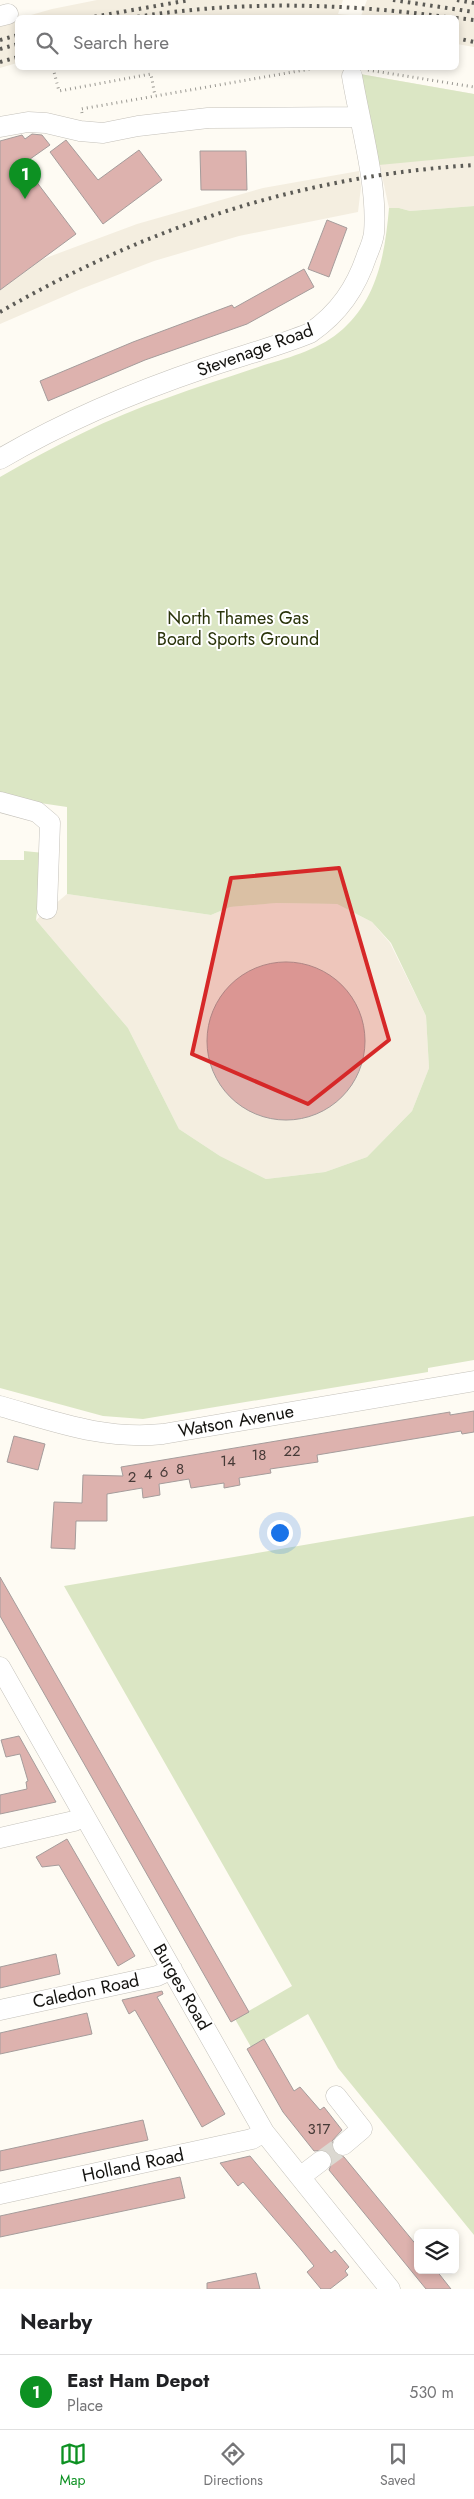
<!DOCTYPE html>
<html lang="en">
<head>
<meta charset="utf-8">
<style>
  body { margin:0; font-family:Jost,sans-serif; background:#f6f6f6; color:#202124 }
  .controls { position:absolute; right:15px; bottom:15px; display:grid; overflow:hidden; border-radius:8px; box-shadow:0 2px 8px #0003 }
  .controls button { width:45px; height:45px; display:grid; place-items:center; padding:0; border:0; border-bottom:1px solid #e0e0e0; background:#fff; color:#202124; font:25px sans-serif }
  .you { position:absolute; left:279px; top:1532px; width:18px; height:18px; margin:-12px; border:4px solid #fff; border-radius:50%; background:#1a73e8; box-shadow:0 0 0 8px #1a73e833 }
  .badge { display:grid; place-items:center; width:32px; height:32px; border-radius:50%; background:#0d9122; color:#fff; font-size:16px; font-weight:700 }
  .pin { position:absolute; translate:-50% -41px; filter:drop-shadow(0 1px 2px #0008) }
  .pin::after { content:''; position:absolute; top:26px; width:18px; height:15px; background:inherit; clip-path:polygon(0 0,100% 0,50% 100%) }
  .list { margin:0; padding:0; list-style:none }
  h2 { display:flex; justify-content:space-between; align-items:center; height:65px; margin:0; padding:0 20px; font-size:21px }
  h2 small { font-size:16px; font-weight:400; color:#757577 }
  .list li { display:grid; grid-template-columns:32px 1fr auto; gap:15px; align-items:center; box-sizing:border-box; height:75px; padding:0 20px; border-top:1px solid #e0e0e0 }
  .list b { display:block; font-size:19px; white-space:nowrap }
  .list p { margin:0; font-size:16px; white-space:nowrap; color:#757577 }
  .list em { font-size:16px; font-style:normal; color:#757577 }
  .icon { flex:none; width:28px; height:28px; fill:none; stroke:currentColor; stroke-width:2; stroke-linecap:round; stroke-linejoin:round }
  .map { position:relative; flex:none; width:474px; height:2289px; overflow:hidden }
  .search { position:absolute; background:#fff; box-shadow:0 2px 8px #0003; left:15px; right:15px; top:15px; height:55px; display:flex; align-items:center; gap:12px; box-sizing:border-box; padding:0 18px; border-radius:8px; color:#757577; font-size:19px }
  .sheet { height:140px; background:#fff }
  nav { display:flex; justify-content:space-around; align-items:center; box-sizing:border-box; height:70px; border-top:1px solid #e0e0e0; background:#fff; font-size:14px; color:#757577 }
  nav a { display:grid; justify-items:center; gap:2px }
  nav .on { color:#0d9122 }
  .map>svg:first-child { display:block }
</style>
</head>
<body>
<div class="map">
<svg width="474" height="2289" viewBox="0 0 474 2289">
  <rect width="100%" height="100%" fill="#fefbf3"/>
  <!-- built -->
  <path fill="#f4eee0" d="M97 0H343L338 14 361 16 367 0H474V47L457 44 456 18 24 17 52 9Z
    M17 19V63L0 68V25Z
    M360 74 474 94V206L410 211 399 208H389Z
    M359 171 361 187 358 212 239 236 154 261 81 289 0 324V290L43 259 137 224 263 188Z
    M67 894 211 915 230 907 275 903 337 904 372 922 390 943 426 1016 429 1068 412 1111 367 1157 325 1172 266 1179 220 1156 179 1129 128 1028 36 920Z"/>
  <!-- green -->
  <path fill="#dbe6c4" d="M360 74 474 94V156L379 165Z
    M474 206V1360L428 1368V1372L143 1419 103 1416 0 1388V860H24V851L44 853 36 920 128 1028 179 1129 220 1156 266 1179 325 1172 367 1157 412 1111 429 1068 426 1016 391 943 372 922 337 904 276 903 230 907 211 915 67 894V807L0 797V477C54 446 108 418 167 398 199 386 232 376 264 365 291 357 321 349 343 329 378 297 385 253 389 208H399L410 211Z
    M474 1516V2235L338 2068 308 2014 251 2047 235 2019 292 1986 64 1586Z"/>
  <!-- building -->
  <path fill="#ddb2ae" stroke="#a59c9b" d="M32 134 42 135 50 145 23 164 76 234 0 290V141L22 135 25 139Z
    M66 140 98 180 139 150 162 180 103 224 50 152Z
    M200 151H246L247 190H201Z
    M327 220 347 228 329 277 308 269Z
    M304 269 314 287 247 324 145 360 48 401 40 381 133 342 232 305 234 308Z
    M207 1041a79 79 0 1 1 158 0a79 79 0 1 1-158 0Z
    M474 1411V1432L462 1434 461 1431 317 1455 318 1462 270 1469 271 1473 239 1478 240 1485 224 1488V1483L191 1488 189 1479 159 1484 160 1495 143 1498 142 1488 107 1494V1521H76L75 1549 51 1548 54 1502 82 1503 83 1475 123 1476 121 1467 450 1412V1415Z
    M14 1436 45 1444 38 1470 7 1462Z
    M0 1577 249 2012 231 2022 0 1616Z
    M19 1736 56 1802 0 1814V1795L27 1789 26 1782 28 1781 20 1754 6 1757 1 1740Z
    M67 1839 135 1956 118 1966 59 1865 42 1867 36 1857Z
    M56 1954 60 1974 0 1988V1967Z
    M162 1991 163 1994 157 1997 225 2114 202 2127 135 2010 129 2014 122 2000Z
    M87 2013 92 2034 0 2054V2033Z
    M264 2039 294 2091 300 2087 320 2110 324 2107 342 2130 332 2141 334 2152 344 2157 418 2247V2270H436L451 2289H426L329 2170 333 2160 330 2153 325 2150 314 2151 283 2112 247 2049Z
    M143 2120 148 2140 0 2171V2151Z
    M250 2156 331 2253 335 2250 349 2267 345 2271 348 2275 330 2289H321L307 2272 314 2266 302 2251 243 2182 238 2186 220 2163Z
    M180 2177 185 2198 0 2237V2216Z
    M256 2273 260 2289H207V2283Z"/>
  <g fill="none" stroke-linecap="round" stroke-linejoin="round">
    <!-- minor-tunnel -->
    <path stroke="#dbd8d1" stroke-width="20" stroke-dasharray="20 10" stroke-linecap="butt" d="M321 2161 343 2145"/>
    <!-- minor casing -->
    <g stroke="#c4c1ba" stroke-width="21">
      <path id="minor" d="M0 16 8 14
        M0 127 28 122 46 123 80 131 103 133 138 126 208 118 359 117
        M0 459C65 421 134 392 205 368 240 356 276 347 310 333 339 313 356 288 367 255 370 248 373 241 374 233 378 185 360 124 352 76
        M0 802 37 812 50 823 47 909
        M0 1406C57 1422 103 1440 163 1434L474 1381
        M0 1667 264 2132 390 2289
        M0 1838 74 1821 84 1816
        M0 2010 157 1976 172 1969
        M336 2096 362 2129 343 2145
        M300 2177 321 2161
        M0 2194 252 2139 264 2132"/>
    </g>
    <!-- path -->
    <path stroke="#999791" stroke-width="3" stroke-dasharray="1 4" stroke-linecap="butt" d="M53 68 59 91 151 74 155 96
      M368 70 474 87
      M82 113 81 109 316 68"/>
    <!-- minor -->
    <use href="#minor" stroke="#fff" stroke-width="20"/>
    <!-- rail -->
    <path stroke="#5c5b56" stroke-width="4" stroke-dasharray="2.5 5" stroke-linecap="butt" d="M393 0 474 12
      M457 0 474 3
      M87 18 190 0
      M130 18C239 0 345 3 454 18
      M456 18 474 20
      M456 38 474 42
      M0 40 18 35
      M0 49 18 44
      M0 62 18 57
      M0 312C149 226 302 176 474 165"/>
  </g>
  <!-- marked area -->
  <path fill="#d62828" fill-opacity="0.2" stroke="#d62828" stroke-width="4" stroke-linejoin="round" d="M339 868 389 1040 308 1104 192 1054 231 878Z"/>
  <g text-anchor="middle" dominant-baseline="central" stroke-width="4" stroke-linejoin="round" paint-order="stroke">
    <!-- number labels -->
    <g font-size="15" fill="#463a37">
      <text x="292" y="1451">22</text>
      <text x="259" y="1455">18</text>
      <text x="228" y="1461">14</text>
      <text x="180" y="1469">8</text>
      <text x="164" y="1472">6</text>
      <text x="148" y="1474">4</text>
      <text x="132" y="1477">2</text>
      <text x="319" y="2129">317</text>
    </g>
    <!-- street labels -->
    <g font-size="18" fill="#13120f" stroke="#fff">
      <text transform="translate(255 350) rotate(-20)">Stevenage Road</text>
      <text transform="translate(236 1421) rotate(-10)">Watson Avenue</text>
      <text transform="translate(182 1987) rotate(60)">Burges Road</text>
      <text transform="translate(86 1991) rotate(-12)">Caledon Road</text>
      <text transform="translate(133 2165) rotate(-12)">Holland Road</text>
    </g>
    <!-- park labels -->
    <g font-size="18" fill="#2a340a" stroke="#fff">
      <text x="238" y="618">North Thames Gas<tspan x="238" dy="21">Board Sports Ground</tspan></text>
    </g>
  </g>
</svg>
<div class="controls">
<button><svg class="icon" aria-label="layers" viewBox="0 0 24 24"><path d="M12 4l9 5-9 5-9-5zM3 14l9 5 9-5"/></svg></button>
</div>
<div class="you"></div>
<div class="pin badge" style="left:25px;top:199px">1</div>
<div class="search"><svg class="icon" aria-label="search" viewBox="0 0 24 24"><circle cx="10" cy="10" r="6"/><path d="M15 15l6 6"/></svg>Search here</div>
</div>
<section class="sheet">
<h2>Nearby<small></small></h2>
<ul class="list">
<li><span class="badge">1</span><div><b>East Ham Depot</b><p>Place</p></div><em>530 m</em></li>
</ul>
</section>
<nav>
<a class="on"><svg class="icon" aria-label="map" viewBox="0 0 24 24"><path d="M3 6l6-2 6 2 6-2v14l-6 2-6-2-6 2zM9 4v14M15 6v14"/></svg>Map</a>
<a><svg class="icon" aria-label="directions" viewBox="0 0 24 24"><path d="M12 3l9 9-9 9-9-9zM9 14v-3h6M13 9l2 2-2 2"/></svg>Directions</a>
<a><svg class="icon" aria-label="saved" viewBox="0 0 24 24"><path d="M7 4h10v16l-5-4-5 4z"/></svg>Saved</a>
</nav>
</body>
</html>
